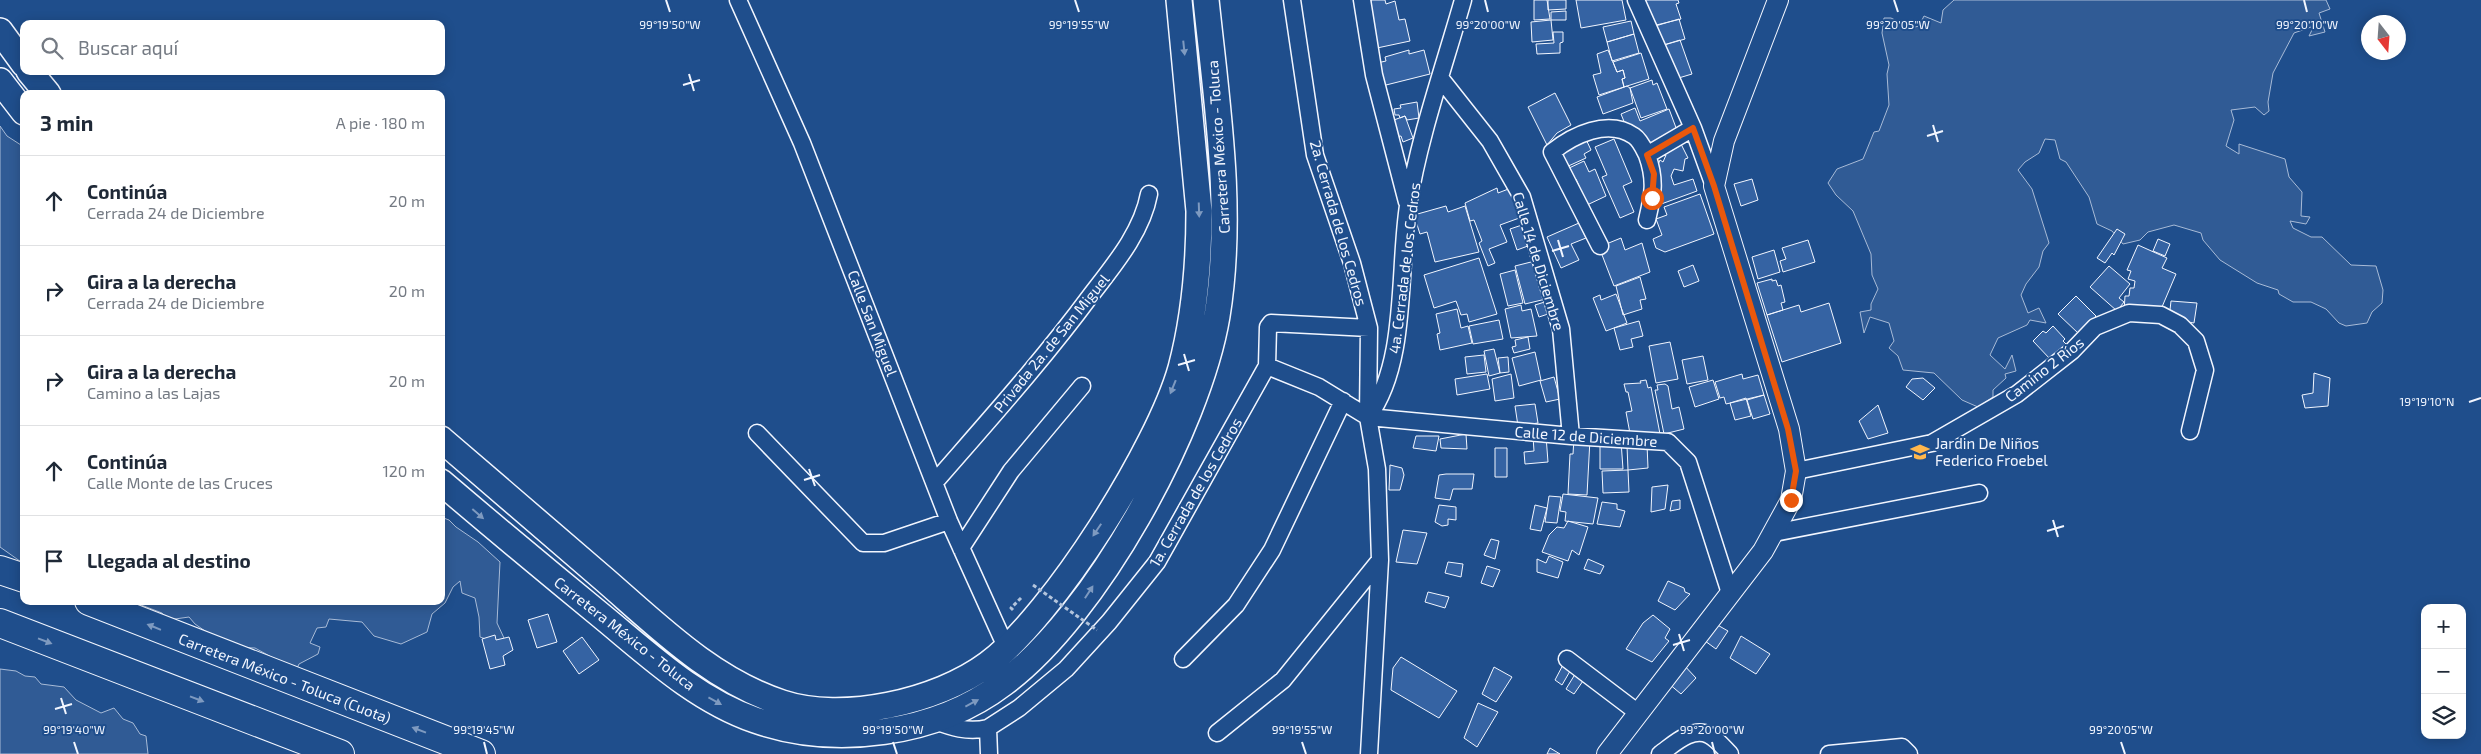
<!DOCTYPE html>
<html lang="es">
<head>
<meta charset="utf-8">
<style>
  body { margin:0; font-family:"Exo 2",sans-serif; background:#f6f6f7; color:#1f2937 }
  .controls { position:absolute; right:15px; bottom:15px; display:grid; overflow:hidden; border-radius:10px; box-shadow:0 2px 12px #0003 }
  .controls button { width:45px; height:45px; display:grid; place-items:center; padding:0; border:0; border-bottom:1px solid #e0e1e3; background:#fff; color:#1f2937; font:25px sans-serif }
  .compass { position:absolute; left:2361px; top:15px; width:45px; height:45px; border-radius:50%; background:#fff; box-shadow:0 2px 12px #0003; rotate:163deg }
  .stop { position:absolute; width:15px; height:15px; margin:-11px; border:4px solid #ea580c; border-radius:50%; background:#fff }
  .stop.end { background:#ea580c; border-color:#fff; box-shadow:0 1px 5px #0008 }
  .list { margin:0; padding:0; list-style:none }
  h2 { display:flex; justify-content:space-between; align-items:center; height:65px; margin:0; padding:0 20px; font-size:21px }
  h2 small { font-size:16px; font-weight:400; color:#747a83 }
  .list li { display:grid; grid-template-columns:32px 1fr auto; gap:15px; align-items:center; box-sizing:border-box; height:90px; padding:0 20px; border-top:1px solid #e0e1e3 }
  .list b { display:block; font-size:19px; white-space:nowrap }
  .list p { margin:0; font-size:16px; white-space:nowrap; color:#747a83 }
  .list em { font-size:16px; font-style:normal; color:#747a83 }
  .icon { flex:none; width:28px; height:28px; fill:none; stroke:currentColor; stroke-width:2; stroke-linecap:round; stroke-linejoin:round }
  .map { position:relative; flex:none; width:2481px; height:754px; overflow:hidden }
  .search { position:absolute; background:#fff; box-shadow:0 2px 12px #0003; left:20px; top:20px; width:425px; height:55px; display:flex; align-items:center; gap:12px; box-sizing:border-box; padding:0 18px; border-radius:10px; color:#747a83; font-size:19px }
  .panel { position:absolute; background:#fff; box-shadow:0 2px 12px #0003; left:20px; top:90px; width:425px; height:515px; border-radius:10px }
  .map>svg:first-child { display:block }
</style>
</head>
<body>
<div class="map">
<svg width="2481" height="754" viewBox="0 0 2481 754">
  <rect width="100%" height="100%" fill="#1f4e8c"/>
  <!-- built -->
  <path fill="#305b95" stroke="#a8bbd7" d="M1954 0H2326L2330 9 2319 13 2325 32 2309 36 2314 26 2294 33 2273 73 2268 102 2269 111 2264 115 2255 107 2231 110 2234 120 2226 146 2239 154V144L2285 159 2289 177 2302 192 2301 216 2310 217 2306 224 2290 221 2293 228 2311 237H2322L2351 265 2376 266 2383 290 2382 303 2372 312 2367 323 2346 326 2339 323 2326 309 2311 302H2293L2279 294 2278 290 2257 283 2220 260 2203 240 2201 233 2174 225 2148 232 2140 240 2123 244 2112 231 2097 224 2089 197 2066 162 2060 159 2055 140 2045 139 2039 153 2025 162 2018 170 2032 189 2049 243 2043 251 2039 267 2026 284 2021 295 2028 313 2039 308 2046 323 2030 320 2027 325 1998 338 1990 355 2005 369 2012 355 2016 371 2005 374 2006 378 1993 390V397L1978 407 1962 400 1934 373 1903 370 1898 356 1889 348 1894 341 1889 323 1870 317 1864 333 1860 312 1871 310V304L1878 289 1872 275 1871 254 1853 211 1836 195 1828 183 1837 169 1863 159 1874 132 1879 131 1889 105 1887 74 1889 65 1882 33 1884 18H1891L1911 28 1919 26 1924 16 1941 23 1943 10Z
    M0 126 7 136 24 147V564L0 547Z
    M441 517 449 520 456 527 478 542 500 562 497 623 504 638 490 645 486 639 480 637 479 617 475 598 462 593 460 581 453 587 445 603 432 614 427 632 401 644 374 636 362 622 329 619 326 627 317 628 310 643 320 647 318 654 299 664 294 675 275 659 255 648 231 647 218 640 195 624 189 617 168 620 162 613 131 601H441Z
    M0 669 16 671 25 676 35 677 41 684 64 687 76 700 101 713 114 708 123 719 133 723 140 734 146 736 148 754H0Z"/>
  <!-- building -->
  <path fill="#3563a3" stroke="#f2f6ff" d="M1371 0H1385L1386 4 1395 1 1399 20 1405 19 1410 41 1377 48 1368 4 1371 3Z
    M1534 0H1547L1550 19 1534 20Z
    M1548 0H1566V9L1548 10Z
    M1576 0H1622L1626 20 1581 28Z
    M1644 0H1678L1679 3 1676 4 1681 19 1648 27Z
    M1566 11V20H1551V12Z
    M1679 19 1685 39 1657 47 1652 27Z
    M1551 20 1553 40 1532 42 1531 22Z
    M1631 21 1634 34 1607 42 1603 27Z
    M1553 32H1563V42L1560 43V53L1537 54 1536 44 1554 43Z
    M1634 34 1639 53 1612 61 1607 42Z
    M1680 40 1692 74 1672 80 1657 47Z
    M1409 50V54L1424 50 1430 74 1382 86 1377 63 1386 61 1385 57Z
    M1608 50 1617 72 1623 70 1625 78 1622 79 1624 87 1599 95 1593 75 1601 73 1597 54Z
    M1641 53 1649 79 1624 87 1622 79 1625 78 1623 70 1617 72 1613 62Z
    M1652 80 1653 85 1657 83 1667 109 1641 118 1630 88Z
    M1627 86 1630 88 1633 103 1603 114 1597 97Z
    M1555 93 1571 125 1557 133 1547 145 1528 107Z
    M1417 102 1419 118 1407 120 1405 116 1400 118 1399 115H1395L1394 109 1401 108 1400 105Z
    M1635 108 1640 121 1669 109 1678 133 1643 147 1629 134 1621 114Z
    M1405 116 1413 138 1403 142 1401 136 1396 137 1391 121Z
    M1584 135 1591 150 1584 154 1586 158 1564 168 1556 151Z
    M1614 139 1632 182 1623 186 1634 212 1620 218 1602 177 1607 175 1595 147Z
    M1679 140 1688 158 1685 159 1683 171 1674 169 1671 176 1674 185 1693 179 1697 191 1653 207 1655 172 1660 160 1663 162 1666 155 1661 156Z
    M1584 161 1589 172 1595 169 1606 196 1587 205 1576 179H1572L1567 169Z
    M1752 179 1758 200 1741 206 1734 184Z
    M1497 188 1498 193 1511 188 1522 217 1500 225 1507 242 1489 249 1495 263 1488 266 1479 243 1482 241 1474 220 1470 221 1465 203Z
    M1700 194 1714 234 1665 252 1656 248 1653 239 1662 235 1656 219 1667 215 1664 207Z
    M1446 206 1448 212 1465 206 1479 252 1435 262 1427 232 1420 234 1414 215Z
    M1528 223 1536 243 1517 250 1510 229Z
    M1579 223 1586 238 1571 244 1579 260 1561 268 1547 237Z
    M2117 229 2125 234 2114 255 2112 253 2105 263 2097 258Z
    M1621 238 1625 250 1642 243 1650 272 1614 286 1599 247Z
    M2158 239 2170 244 2165 256 2153 251Z
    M1808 240 1815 262 1783 272 1780 261 1786 259 1782 248Z
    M2138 245 2167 258 2162 268 2176 274 2159 314 2124 311 2125 296H2129L2130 288H2134L2135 281 2128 279 2131 271 2127 270Z
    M1774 250 1780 272 1758 279 1752 257Z
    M1479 258 1497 314 1469 322 1467 314 1461 315 1456 301 1434 308 1424 275Z
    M1539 260 1550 298 1525 304 1515 266Z
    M1693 265 1699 281 1684 287 1678 271Z
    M2109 266 2130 284 2119 298 2124 302 2117 311 2090 287Z
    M1515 270 1523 303 1508 306 1500 274Z
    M1640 277 1646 299 1640 300 1642 309 1623 315 1616 286Z
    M1772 279V281L1776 280 1778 286 1781 285 1785 302 1781 303 1783 310 1767 315 1757 283Z
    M1616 294 1627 323 1606 331 1593 298 1600 295 1601 300Z
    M2076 296 2096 316 2079 334 2058 314Z
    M1551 300 1554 312 1539 317 1535 305Z
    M2171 301 2197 303 2194 323 2169 319Z
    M1829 303 1841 343 1782 362 1767 315 1799 305 1801 312Z
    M1521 305 1522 311 1531 309 1537 336 1511 338 1505 309Z
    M1457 309 1461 328 1468 326 1472 343 1440 350 1437 334 1440 333 1436 314Z
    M1499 320 1503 339 1473 344 1469 326Z
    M1639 321 1643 336 1631 339 1633 347 1620 350 1614 328Z
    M2053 326 2065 339 2063 341 2067 345 2051 360 2033 341 2043 331 2046 333Z
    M1528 337 1530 349 1514 353 1512 347 1516 346 1515 340Z
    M1670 342 1678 379 1656 383 1649 346Z
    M1494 349 1500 373 1489 376 1484 351Z
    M1535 352 1541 380 1519 386 1512 358Z
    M1484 355 1486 372 1467 374 1465 357Z
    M1703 356 1708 380 1687 384 1682 360Z
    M1508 357 1509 372 1500 373 1498 358Z
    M2314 373 2330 378 2328 406 2305 408 2302 395 2313 393Z
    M1487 374 1490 389 1457 395 1455 379Z
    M1511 374 1514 398 1495 401 1492 379Z
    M1742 374 1743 379 1758 375 1764 395 1726 404 1724 397 1720 398 1715 382Z
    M1554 377 1560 399 1546 402 1540 381Z
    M1923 378 1935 388 1923 400 1906 387 1912 379Z
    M1646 380 1648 388 1651 387 1660 434 1631 439 1626 412 1632 411 1628 392H1626L1624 384 1641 383 1640 381Z
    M1713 380 1719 399 1695 407 1689 387Z
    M1665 384 1668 386 1672 409 1679 407 1684 429 1664 434 1655 390H1658L1657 385Z
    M1764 395 1770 414 1753 419 1747 400Z
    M1746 398 1751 416 1735 420 1730 403Z
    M1535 404 1538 423 1518 426 1515 406Z
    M1878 405 1888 433 1868 439 1859 421Z
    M1466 434 1467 449 1441 448 1440 439Z
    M1416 436H1439L1436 451 1413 448Z
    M1546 436 1548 462 1525 464 1524 452 1534 451 1533 437Z
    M1574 438 1590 439 1587 495 1568 494 1570 454H1573Z
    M1600 441H1621L1623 469H1600Z
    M1647 444 1648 468 1628 470 1627 446Z
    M1495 448H1507V477H1495Z
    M1390 465 1402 468 1404 475 1400 490H1389Z
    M1628 470 1629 492 1603 493 1602 471Z
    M1446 474H1474L1472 489H1453L1450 500 1435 498 1439 475Z
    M1668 485 1665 509 1651 512 1652 487Z
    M1563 494 1598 498 1593 524 1565 521 1566 512 1560 511Z
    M1549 496 1561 497 1557 523 1545 522Z
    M1680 500V509L1670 511 1672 501Z
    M1602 502 1617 504V509L1625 511 1620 527 1597 524Z
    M1439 505 1456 507V520L1448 519V525L1442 526 1435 522Z
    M1535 505 1547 508 1541 531 1530 529Z
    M1568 521 1588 527 1579 555 1572 550 1568 561 1542 552 1549 535 1557 527 1564 528Z
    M1403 530 1427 533 1417 564 1396 562Z
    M1491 539 1499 541 1495 559 1484 555Z
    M1549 556 1563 562 1558 578 1537 572V559L1546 563Z
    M1588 559 1604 566 1600 574 1584 569Z
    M1448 562 1463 564 1461 577 1445 573Z
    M1487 566 1500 570 1493 587 1481 583Z
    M1668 581 1684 588 1685 592 1690 594 1675 610 1658 601Z
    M1428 592 1449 597 1445 608 1425 602Z
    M548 614 557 642 537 648 528 620Z
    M1653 615 1670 629 1665 638 1669 641 1652 662 1626 649 1643 623Z
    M1714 623 1728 631 1716 649 1701 638Z
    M495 635 496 640 509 637 513 650 503 656 505 665 490 669 482 639Z
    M1741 636 1770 654 1756 674 1730 658Z
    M582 637 599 660 579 674 563 651Z
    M1401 657 1457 691 1439 718 1391 690 1393 668Z
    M1565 661 1573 666 1562 685 1555 680Z
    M1682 663 1696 678 1681 694 1668 683Z
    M1494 667 1512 677 1496 702 1482 694Z
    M1577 671 1585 678 1574 694 1566 689Z
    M1478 703 1498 712 1477 747 1464 738Z
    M1550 748 1560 754H1547Z"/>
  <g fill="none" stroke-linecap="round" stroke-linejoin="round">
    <!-- minor casing -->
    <g stroke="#f2f6ff" stroke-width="19">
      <path id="minor" d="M738 0 802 143 949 521 1006 647
        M1292 0 1315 155 1352 263 1369 328 1368 417 1377 469 1380 560 1369 754
        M1362 0 1374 75 1407 202
        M1636 0 1693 128 1714 186
        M1441 79 1490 141 1522 197 1561 329 1571 436
        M1647 220C1653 195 1656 180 1647 155L1693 128
        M1600 246 1552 152C1573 135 1608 118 1634 136 1640 140 1644 149 1647 155
        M1267 366 1319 387 1368 417 1571 436 1668 442 1688 462 1730 593
        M1368 417C1408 363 1398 271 1408 206 1419 137 1444 67 1463 0
        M757 433 863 543H884L949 521
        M1796 471 1932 443 2017 394 2072 351 2095 327 2129 313 2161 315 2180 325 2196 341 2205 370 2190 431
        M935 482C988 421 1043 360 1091 295 1114 265 1142 232 1149 194
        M1774 533 1979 493
        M961 548 1011 471 1082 386
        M1183 659 1236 605 1272 550 1343 401
        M1567 659 1637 712
        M932 720C951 727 967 733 988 728L989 754
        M988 728 1019 708 1066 669 1109 622 1157 562 1267 366 1268 327 1271 323 1369 328
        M1217 733 1283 680 1380 560
        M1660 754C1673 745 1692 726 1709 735 1717 739 1724 748 1730 754
        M1829 754 1902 747 1909 754"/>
    </g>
    <!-- tertiary casing -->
    <g stroke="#f2f6ff" stroke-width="22">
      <path id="tertiary" d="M1607 754 1763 551 1791 500 1796 471 1789 429 1714 186 1724 141 1778 0"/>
    </g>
    <!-- primary casing -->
    <g stroke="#f2f6ff" stroke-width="28">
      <path id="primary" d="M0 31 24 64
        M29 71 48 94
        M0 81 24 112
        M441 439C496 486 551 533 605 580 659 627 712 680 782 703 842 723 937 702 988 664 1054 615 1159 447 1181 368 1194 319 1199 261 1199 211L1179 0
        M441 482C495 528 549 573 604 618 650 656 697 700 755 720 835 748 936 735 1004 683 1096 615 1198 429 1217 316 1234 211 1217 105 1206 0"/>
    </g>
    <!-- motorway casing -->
    <g stroke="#f2f6ff" stroke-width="30">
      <path id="motorway" d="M0 570 24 578
        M89 601 481 754
        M0 623 340 754"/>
    </g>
    <!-- path -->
    <path stroke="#b3c4dc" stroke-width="3" stroke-dasharray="4 2.5" stroke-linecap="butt" d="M1013 610 1011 608 1022 597"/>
    <!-- minor -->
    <use href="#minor" stroke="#1f4e8c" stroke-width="16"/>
    <!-- tertiary -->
    <use href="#tertiary" stroke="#1f4e8c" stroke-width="20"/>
    <!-- primary -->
    <use href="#primary" stroke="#1f4e8c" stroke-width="25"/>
    <!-- motorway -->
    <use href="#motorway" stroke="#1f4e8c" stroke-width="28"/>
    <!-- path-bridge -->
    <path stroke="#b3c4dc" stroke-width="3" stroke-dasharray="4 2.5" stroke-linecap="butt" d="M1033 585 1097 630"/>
  </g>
  <!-- one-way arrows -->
  <defs><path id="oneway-solid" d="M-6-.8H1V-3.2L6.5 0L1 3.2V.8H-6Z" transform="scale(1.25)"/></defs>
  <g fill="#7e9ac0">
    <use href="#oneway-solid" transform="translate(1184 48) rotate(84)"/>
    <use href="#oneway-solid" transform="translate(1199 210) rotate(88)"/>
    <use href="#oneway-solid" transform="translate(1173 387) rotate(112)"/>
    <use href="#oneway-solid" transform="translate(478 514) rotate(41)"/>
    <use href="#oneway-solid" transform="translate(1097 530) rotate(124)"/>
    <use href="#oneway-solid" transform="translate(1089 592) rotate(-57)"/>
    <use href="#oneway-solid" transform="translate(154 627) rotate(-158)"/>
    <use href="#oneway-solid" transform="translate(45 641) rotate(21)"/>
    <use href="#oneway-solid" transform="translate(197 699) rotate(21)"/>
    <use href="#oneway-solid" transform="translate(715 701) rotate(29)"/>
    <use href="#oneway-solid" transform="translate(972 703) rotate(-28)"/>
    <use href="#oneway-solid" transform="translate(419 730) rotate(-159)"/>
  </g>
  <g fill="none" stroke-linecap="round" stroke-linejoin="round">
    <!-- route -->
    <path stroke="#ea580c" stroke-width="6" d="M1652 198 1654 174 1647 155 1693 128 1714 186 1788 429 1796 471 1791 500"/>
  </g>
  <!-- ticks -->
  <path fill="none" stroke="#f2f6ff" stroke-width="2" d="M666 0 670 12M1075 0 1079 12M1485 0 1488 12M1894 0 1898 12M2304 0 2307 12M689 74 694 91M683 85 700 80M1933 125 1938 142M1927 136 1943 131M1558 240 1563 257M1552 251 1569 246M1184 354 1189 371M1178 365 1195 360M2469 402 2481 398M809 469 815 486M804 480 820 475M2053 520 2058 537M2047 531 2064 526M1679 634 1684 651M1673 645 1690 640M61 698 66 714M55 709 72 704M74 742 78 754M484 742 487 754M893 742 897 754M1302 742 1306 754M1712 742 1715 754M2121 742 2125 754"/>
  <!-- icons -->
  <defs>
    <g id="school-bare" transform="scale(1.5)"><path d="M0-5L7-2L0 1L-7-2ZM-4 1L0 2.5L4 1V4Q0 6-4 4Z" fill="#ffb74d" stroke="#1f4e8c" stroke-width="2.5" paint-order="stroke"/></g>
  </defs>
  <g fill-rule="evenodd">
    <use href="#school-bare" x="1920" y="452"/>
  </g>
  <g text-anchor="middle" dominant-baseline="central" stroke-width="4" stroke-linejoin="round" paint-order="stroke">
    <!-- street labels -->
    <g font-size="15" fill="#f2f6ff" stroke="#1f4e8c">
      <text transform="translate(1218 147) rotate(-94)">Carretera México - Toluca</text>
      <text transform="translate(1339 223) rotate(74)">2a. Cerrada de los Cedros</text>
      <text transform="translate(1539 261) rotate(73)">Calle 14 de Diciembre</text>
      <text transform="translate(1404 268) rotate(-83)">4a. Cerrada de los Cedros</text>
      <text transform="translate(873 323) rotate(69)">Calle San Miguel</text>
      <text transform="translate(1051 343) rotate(-51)">Privada 2a. de San Miguel</text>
      <text transform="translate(2044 369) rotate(-38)">Camino 2 Ríos</text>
      <text transform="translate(1586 436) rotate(4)">Calle 12 de Diciembre</text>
      <text transform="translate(1195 492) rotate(-60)">1a. Cerrada de los Cedros</text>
      <text transform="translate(625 633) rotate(38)">Carretera México - Toluca</text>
      <text transform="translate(285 678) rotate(21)">Carretera México - Toluca (Cuota)</text>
    </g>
    <!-- poi labels -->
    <g font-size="15" fill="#f2f6ff" stroke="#1f4e8c" text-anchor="start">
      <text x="1935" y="443">Jardin De Niños<tspan x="1935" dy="17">Federico Froebel</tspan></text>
    </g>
  </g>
  <g font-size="12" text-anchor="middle" fill="#f2f6ff" stroke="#1f4e8c" stroke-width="4" stroke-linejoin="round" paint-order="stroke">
    <text x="670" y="29">99°19'50"W</text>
    <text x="1079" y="29">99°19'55"W</text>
    <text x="1488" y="29">99°20'00"W</text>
    <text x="1898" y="29">99°20'05"W</text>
    <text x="2307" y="29">99°20'10"W</text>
    <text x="2427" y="406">19°19'10"N</text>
    <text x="74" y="734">99°19'40"W</text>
    <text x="484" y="734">99°19'45"W</text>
    <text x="893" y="734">99°19'50"W</text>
    <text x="1302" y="734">99°19'55"W</text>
    <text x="1712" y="734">99°20'00"W</text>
    <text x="2121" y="734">99°20'05"W</text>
  </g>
</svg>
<div class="controls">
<button>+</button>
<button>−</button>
<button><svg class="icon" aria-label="layers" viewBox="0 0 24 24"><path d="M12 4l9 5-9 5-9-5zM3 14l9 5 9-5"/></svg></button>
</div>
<svg class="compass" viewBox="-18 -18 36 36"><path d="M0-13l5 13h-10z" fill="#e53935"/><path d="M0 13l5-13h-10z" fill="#747a83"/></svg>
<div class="stop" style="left:1652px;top:198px"></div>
<div class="stop end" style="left:1791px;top:500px"></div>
<div class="search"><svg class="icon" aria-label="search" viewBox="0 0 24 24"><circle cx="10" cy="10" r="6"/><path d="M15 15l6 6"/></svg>Buscar aquí</div>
<section class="panel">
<h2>3 min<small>A pie · 180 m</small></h2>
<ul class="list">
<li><svg class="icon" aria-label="ahead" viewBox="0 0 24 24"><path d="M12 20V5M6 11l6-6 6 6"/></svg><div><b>Continúa</b><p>Cerrada 24 de Diciembre</p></div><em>20 m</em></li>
<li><svg class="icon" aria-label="right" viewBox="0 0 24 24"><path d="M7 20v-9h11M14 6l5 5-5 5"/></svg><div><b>Gira a la derecha</b><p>Cerrada 24 de Diciembre</p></div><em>20 m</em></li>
<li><svg class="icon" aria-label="right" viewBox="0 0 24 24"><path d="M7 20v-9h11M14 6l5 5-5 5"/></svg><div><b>Gira a la derecha</b><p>Camino a las Lajas</p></div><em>20 m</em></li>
<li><svg class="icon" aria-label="ahead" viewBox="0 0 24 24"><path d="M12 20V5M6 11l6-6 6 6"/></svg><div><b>Continúa</b><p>Calle Monte de las Cruces</p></div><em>120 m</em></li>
<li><svg class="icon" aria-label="arrive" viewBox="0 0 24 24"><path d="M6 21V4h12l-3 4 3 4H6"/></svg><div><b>Llegada al destino</b></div></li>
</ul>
</section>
</div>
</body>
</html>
